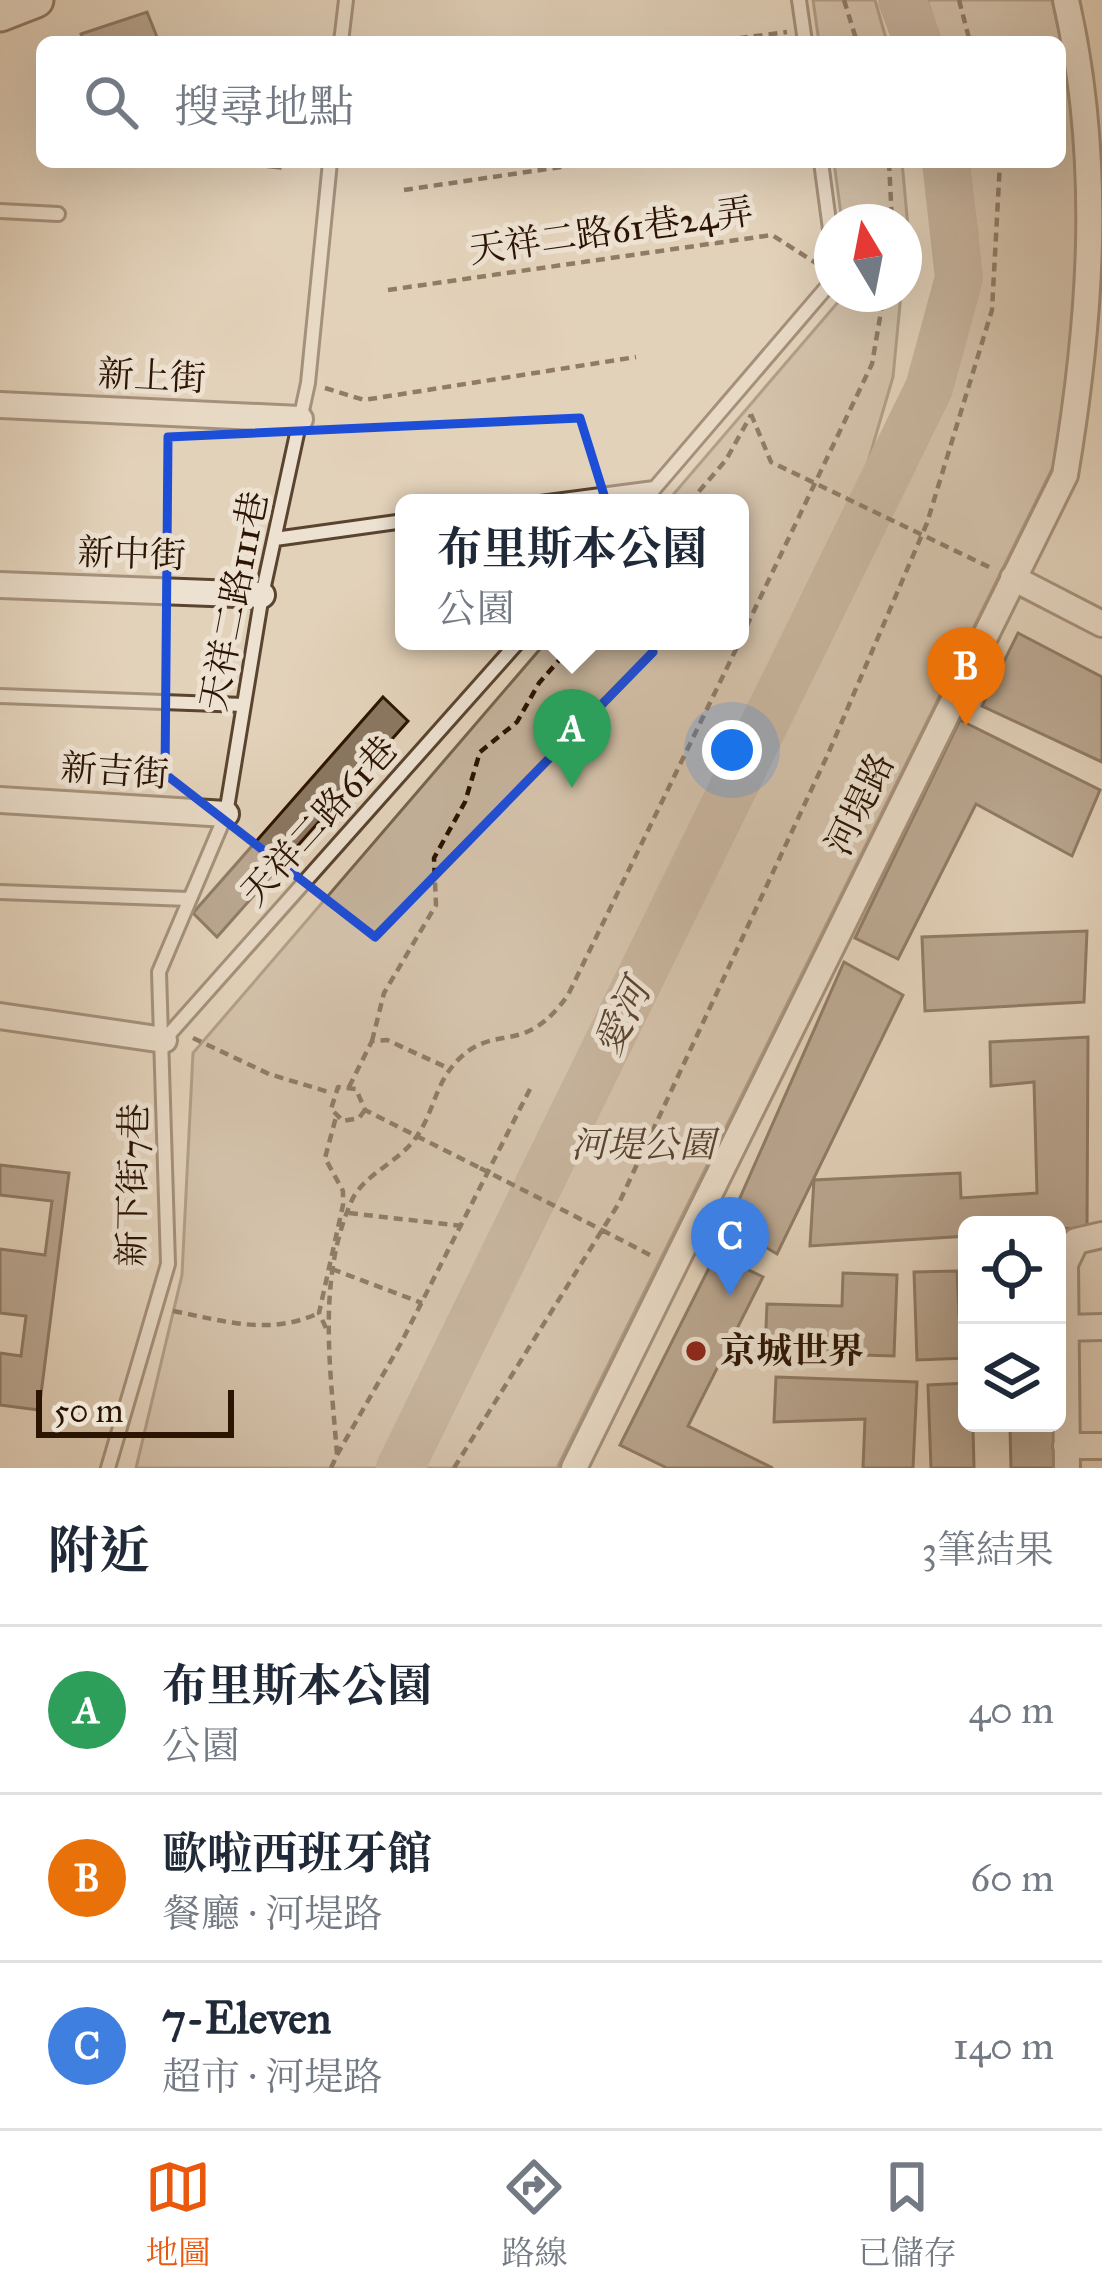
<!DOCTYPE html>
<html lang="zh-TW">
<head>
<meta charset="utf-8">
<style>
  body { margin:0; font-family:"IM FELL Great Primer","Noto Serif TC",serif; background:#f2f2f3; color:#1f2937 }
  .controls { position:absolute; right:36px; bottom:36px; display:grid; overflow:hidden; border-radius:18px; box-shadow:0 12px 48px #0002 }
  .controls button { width:108px; height:108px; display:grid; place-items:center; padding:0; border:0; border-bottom:3px solid #e0e1e3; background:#fff; color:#1f2937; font:60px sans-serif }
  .compass { position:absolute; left:814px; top:204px; width:108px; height:108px; border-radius:50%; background:#fff; box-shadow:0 12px 48px #0002; rotate:350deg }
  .scale { position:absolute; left:36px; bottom:30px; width:198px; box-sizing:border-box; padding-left:12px; border:6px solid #2c1402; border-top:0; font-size:33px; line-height:42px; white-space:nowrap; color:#2c1402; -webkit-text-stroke:9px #ede2d2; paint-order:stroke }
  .you { position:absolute; left:732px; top:750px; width:42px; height:42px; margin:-30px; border:9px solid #fff; border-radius:50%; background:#1a73e8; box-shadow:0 0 0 18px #1a73e833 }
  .badge { display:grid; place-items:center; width:78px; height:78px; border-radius:50%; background:#ea580c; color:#fff; font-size:39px; font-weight:700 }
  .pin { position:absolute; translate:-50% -99px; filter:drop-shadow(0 3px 6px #0008) }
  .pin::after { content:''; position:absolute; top:63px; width:42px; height:36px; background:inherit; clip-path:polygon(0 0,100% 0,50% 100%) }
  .popup { position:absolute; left:395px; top:494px; width:354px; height:156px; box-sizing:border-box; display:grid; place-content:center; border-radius:18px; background:#fff; filter:drop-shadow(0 3px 9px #0005); font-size:39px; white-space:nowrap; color:#747a83 }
  .popup b { font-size:45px; color:#1f2937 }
  .popup::after { content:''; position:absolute; left:50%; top:100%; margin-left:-24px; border:24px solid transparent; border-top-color:#fff }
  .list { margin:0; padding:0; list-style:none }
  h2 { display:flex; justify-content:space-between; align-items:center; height:156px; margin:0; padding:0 48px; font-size:51px }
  h2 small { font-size:39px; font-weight:400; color:#747a83 }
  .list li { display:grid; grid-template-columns:78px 1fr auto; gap:36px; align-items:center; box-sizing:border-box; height:168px; padding:0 48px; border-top:3px solid #e0e1e3 }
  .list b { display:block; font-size:45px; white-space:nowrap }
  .list p { margin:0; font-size:39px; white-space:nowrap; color:#747a83 }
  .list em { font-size:39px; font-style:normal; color:#747a83 }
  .icon { flex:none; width:66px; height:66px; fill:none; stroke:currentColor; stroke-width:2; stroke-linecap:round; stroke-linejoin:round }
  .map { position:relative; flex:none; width:1102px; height:1468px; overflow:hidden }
  .search { position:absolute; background:#fff; box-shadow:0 12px 48px #0002; left:36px; right:36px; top:36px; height:132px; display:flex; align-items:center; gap:30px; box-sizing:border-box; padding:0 42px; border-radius:18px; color:#747a83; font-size:45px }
  .sheet { height:660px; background:#fff }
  nav { display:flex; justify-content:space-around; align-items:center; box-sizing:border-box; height:168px; border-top:3px solid #e0e1e3; background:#fff; font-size:33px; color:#747a83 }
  nav a { display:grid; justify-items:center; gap:6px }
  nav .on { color:#ea580c }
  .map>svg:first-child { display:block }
</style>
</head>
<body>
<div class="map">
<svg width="1102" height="1468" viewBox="0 0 1102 1468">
  <rect width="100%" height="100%" fill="#e3d2ba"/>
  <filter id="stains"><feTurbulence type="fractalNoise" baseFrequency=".00167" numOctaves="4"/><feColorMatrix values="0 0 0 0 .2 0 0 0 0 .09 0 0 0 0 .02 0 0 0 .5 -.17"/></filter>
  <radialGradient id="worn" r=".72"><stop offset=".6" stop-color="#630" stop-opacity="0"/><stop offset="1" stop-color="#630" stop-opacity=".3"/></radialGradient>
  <!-- green -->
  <path fill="#c4b29b" stroke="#78634e" stroke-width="3" d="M813 0H875L887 42H819Z
    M927 0H1052C1068 73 1083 146 1083 221 1083 302 1069 382 1056 461L557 1468H418L592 1101 946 399 977 234 967 162H1060V42H940Z
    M834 162H902L908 227 904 267V222H842Z
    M845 294H901L893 377 850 523 528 1192 383 1468H136L182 1275 193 1053 547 641H740V503H666Z"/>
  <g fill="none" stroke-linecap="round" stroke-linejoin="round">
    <!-- river -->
    <path stroke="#a5917b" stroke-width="48" d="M902 0 918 42
      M400 1468 929 388 959 278 946 162"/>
  </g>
  <!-- building -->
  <path fill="#8b7762" stroke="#2c1402" stroke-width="3" d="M147 12 159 42H84L81 34Z
    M238 162H280V168L241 164Z
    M1018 633 1102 677V762L982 706Z
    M383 697 408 721 217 937 193 913Z
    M960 720 1100 790 1072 856 976 804 898 959 855 938Z
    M1087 931 1084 1002 925 1011 922 937Z
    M844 962 903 995 777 1254 728 1225Z
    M1088 1037 1087 1229 967 1225V1236L810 1246 814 1180 960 1173 961 1198 1037 1193 1034 1082 991 1086 990 1042Z
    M0 1165 69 1173 39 1410 0 1405V1353L21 1356 26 1316 0 1313V1249L45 1255 52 1201 0 1195Z
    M716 1254 763 1277 688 1426 773 1468H667L620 1445Z
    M957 1271 959 1316H967V1358L917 1360 914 1272Z
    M843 1273 897 1275 894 1356 765 1352 767 1304 842 1306Z
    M776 1377 917 1382 913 1468H863L865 1419 774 1422Z
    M967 1383V1423H1055L1057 1468H1011L1010 1428 973 1429 974 1468H931L928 1385Z"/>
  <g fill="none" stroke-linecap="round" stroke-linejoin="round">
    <!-- lane casing -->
    <g stroke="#5a4430" stroke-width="18">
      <path id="lane" d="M799 0 805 42
        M341 42 346 0
        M821 162 832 244
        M0 211 58 214
        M540 503 654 488
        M642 503 832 281
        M275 539 404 521
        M0 696 244 705
        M0 892 189 899
        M164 1040 519 641
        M108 1468 168 1264 159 972 226 814 262 595 308 383 330 162"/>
    </g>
    <!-- street casing -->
    <g stroke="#5a4430" stroke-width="30">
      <path id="street" d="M0 405 300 419
        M1013 578 1102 624
        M0 585 262 595
        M0 800 226 814
        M0 1016 164 1040
        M1065 1328 1102 1327
        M1066 1446H1102
        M574 1468 1065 475C1092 314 1102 159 1066 0
        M1067 1468 1065 1264 1076 1241 1102 1235"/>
    </g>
    <!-- secondary casing -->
    <g stroke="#2c1402" stroke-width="39">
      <path id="secondary" d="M0 14 36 0"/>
    </g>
    <!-- path -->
    <path stroke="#2c1402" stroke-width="4.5" stroke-dasharray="9 6" stroke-linecap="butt" d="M844 0 857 42
      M959 0 970 42
      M709 42 787 32
      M889 162 892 222
      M404 190 595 162
      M388 290 772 235 819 265
      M325 388 364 400 636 357
      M751 414 771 462 991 568
      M689 503 726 460 751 415
      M740 640 872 364 884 294
      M193 1038 269 1074 332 1093
      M372 1041 384 993 436 905 434 858 465 802 480 752 517 722 539 683 576 641
      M349 1087 372 1041 387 1040 450 1069
      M365 1110 359 1118 343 1121 331 1109 338 1087 356 1089 365 1110 480 1168
      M349 1213 462 1226
      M602 1230 650 1255
      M332 1269 422 1303
      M173 1311C225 1321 269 1336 319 1313
      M326 1328 319 1313 343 1205V1191L325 1158 336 1117
      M337 1455 401 1343 530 1089
      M331 1468 337 1455C331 1372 316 1280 352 1200 364 1174 401 1161 417 1136 435 1110 435 1081 461 1057 498 1023 524 1057 568 995L740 641
      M454 1468 619 1203 828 754 927 523 992 310 1000 162"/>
    <!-- lane -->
    <use href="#lane" stroke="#ede2d2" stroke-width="12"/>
    <!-- street -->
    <use href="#street" stroke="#ede2d2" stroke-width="24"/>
    <!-- secondary -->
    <use href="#secondary" stroke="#ede2d2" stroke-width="33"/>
    <!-- path-bridge -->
    <path stroke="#2c1402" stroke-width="4.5" stroke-dasharray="9 6" stroke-linecap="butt" d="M480 1168 602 1230"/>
  </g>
  <!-- marked area -->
  <path d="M0 0H1102V1468H0ZM580 418 653 652 375 937 165 774 168 437Z" fill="#e3d2ba" fill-opacity=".55" fill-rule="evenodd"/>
  <path fill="none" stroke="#1d4ed8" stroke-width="9" stroke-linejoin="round" d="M580 418 653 652 375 937 165 774 168 437Z"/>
  <!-- markers -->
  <circle fill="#8f2418" stroke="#ede2d2" stroke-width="4.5" cx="696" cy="1351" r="12"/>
  <g text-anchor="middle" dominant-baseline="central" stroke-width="10" stroke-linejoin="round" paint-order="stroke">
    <!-- street labels -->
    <g font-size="36" fill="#2c1402" stroke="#ede2d2">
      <text transform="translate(611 231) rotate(-8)">天祥二路61巷24弄</text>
      <text transform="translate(152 376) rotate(3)">新上街</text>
      <text transform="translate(132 554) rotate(2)">新中街</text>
      <text transform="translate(234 601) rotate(-79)">天祥二路111巷</text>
      <text transform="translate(115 771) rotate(4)">新吉街</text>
      <text transform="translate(860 804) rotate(-64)">河堤路</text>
      <text transform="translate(319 821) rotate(-48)">天祥二路61巷</text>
      <text transform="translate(133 1185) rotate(-89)">新下街7巷</text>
    </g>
    <!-- park labels -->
    <g font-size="36" font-style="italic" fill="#5a4330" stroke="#ede2d2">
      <text x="643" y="1145">河堤公園</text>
    </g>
    <!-- poi labels -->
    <g font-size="36" font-weight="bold" fill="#2c1402" stroke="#ede2d2" text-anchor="start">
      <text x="720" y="1351">京城世界</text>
    </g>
    <!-- water labels -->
    <g font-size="39" font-style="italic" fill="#5c4632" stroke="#ede2d2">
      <text transform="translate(622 1018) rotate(-64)">愛河</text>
    </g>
  </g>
  <rect width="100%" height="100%" filter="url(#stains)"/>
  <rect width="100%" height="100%" fill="url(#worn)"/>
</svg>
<div class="controls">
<button><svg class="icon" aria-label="locate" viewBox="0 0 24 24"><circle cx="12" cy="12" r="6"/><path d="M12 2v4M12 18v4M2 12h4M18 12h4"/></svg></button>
<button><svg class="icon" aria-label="layers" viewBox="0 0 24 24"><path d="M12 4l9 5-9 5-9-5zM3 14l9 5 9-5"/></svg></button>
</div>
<svg class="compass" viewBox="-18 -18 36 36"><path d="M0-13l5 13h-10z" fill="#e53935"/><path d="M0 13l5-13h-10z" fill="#747a83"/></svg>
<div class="scale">50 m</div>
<div class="you"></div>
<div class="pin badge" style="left:572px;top:788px;background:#2e9e5b">A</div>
<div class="popup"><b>布里斯本公園</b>公園</div>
<div class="pin badge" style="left:966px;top:726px;background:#e8710a">B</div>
<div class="pin badge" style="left:730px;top:1296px;background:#3f7fe0">C</div>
<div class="search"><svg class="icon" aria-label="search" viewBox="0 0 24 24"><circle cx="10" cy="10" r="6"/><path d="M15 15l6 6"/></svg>搜尋地點</div>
</div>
<section class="sheet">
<h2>附近<small>3筆結果</small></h2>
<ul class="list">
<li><span class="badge" style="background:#2e9e5b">A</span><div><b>布里斯本公園</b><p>公園</p></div><em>40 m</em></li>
<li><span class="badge" style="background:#e8710a">B</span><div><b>歐啦西班牙館</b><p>餐廳 · 河堤路</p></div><em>60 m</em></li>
<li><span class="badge" style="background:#3f7fe0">C</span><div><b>7-Eleven</b><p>超市 · 河堤路</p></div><em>140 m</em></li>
</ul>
</section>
<nav>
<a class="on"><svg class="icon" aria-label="map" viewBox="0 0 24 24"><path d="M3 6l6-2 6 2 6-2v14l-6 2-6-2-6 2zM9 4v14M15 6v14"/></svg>地圖</a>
<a><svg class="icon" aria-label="directions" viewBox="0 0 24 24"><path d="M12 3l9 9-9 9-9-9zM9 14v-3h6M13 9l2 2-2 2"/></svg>路線</a>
<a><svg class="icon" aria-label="saved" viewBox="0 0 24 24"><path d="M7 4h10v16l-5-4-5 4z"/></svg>已儲存</a>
</nav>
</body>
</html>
